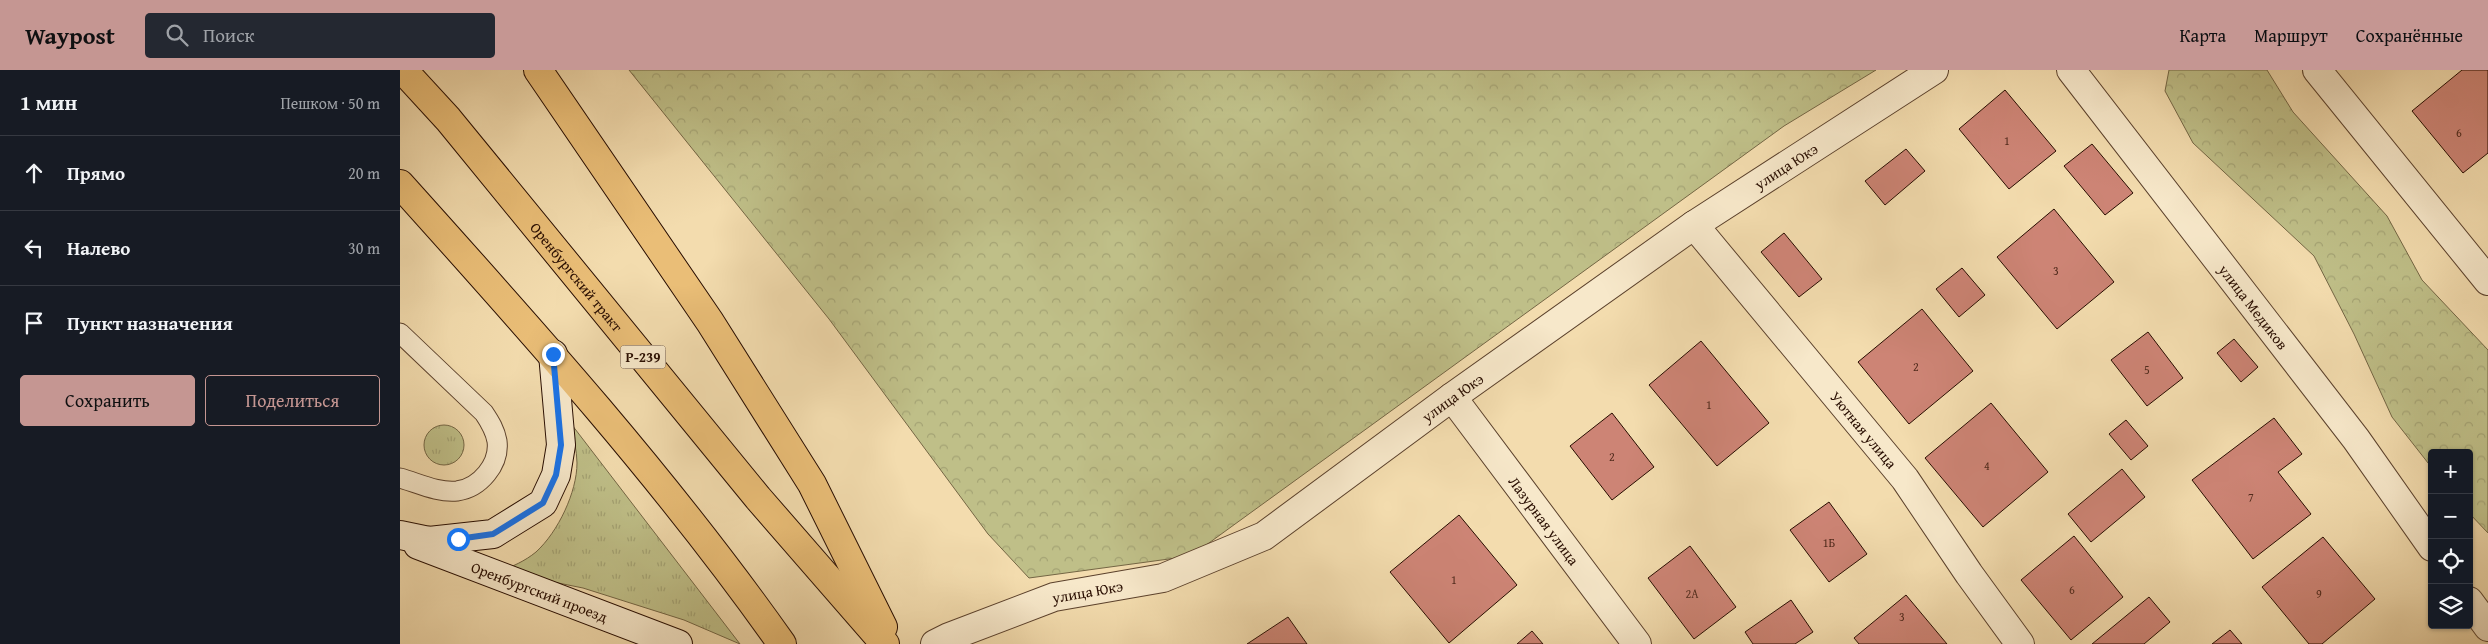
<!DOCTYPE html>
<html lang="ru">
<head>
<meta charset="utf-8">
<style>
  body { margin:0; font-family:"Gentium Book Plus",serif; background:#242831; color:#f1f3f6 }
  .controls { position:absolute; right:15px; bottom:15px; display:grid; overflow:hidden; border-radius:5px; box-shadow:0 1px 4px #0004 }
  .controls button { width:45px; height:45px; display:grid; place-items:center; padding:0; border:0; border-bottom:1px solid #363941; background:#171b24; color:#f1f3f6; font:25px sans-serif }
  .stop { position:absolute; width:15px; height:15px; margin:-11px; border:4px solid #1a73e8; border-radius:50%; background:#fff }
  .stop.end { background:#1a73e8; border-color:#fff; box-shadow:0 1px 5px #0008 }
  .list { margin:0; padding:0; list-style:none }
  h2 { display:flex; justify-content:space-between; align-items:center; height:65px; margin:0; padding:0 20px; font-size:21px }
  h2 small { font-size:16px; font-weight:400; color:#9ea1a6 }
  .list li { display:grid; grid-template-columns:32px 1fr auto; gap:15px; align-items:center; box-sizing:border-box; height:75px; padding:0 20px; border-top:1px solid #363941 }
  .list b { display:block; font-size:19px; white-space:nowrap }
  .list em { font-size:16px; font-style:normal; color:#9ea1a6 }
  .actions { display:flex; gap:10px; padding:15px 20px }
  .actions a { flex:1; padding:11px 0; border:1px solid #c59692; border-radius:5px; text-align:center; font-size:18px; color:#c59692 }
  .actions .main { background:#c59692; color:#111 }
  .icon { flex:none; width:28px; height:28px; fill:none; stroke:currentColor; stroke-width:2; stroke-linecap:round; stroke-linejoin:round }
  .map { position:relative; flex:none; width:2088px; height:574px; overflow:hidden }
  header { display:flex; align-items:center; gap:30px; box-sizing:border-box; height:70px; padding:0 25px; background:#c59692; color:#111 }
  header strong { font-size:24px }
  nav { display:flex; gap:28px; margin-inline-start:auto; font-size:18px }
  .search { width:350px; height:45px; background:#242831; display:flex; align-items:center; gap:12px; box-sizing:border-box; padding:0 18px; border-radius:5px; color:#9ea1a6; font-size:19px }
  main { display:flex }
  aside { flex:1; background:#171b24 }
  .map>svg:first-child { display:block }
</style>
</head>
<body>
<header>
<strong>Waypost</strong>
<div class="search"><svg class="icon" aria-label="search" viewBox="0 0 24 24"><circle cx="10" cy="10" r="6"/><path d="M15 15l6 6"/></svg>Поиск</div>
<nav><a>Карта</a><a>Маршрут</a><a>Сохранённые</a></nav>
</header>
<main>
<aside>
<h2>1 мин<small>Пешком · 50 m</small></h2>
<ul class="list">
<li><svg class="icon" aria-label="ahead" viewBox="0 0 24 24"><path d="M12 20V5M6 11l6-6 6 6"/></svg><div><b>Прямо</b></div><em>20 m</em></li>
<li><svg class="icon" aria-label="left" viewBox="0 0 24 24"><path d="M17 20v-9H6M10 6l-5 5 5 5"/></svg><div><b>Налево</b></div><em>30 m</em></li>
<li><svg class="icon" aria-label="arrive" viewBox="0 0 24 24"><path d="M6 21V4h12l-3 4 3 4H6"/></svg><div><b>Пункт назначения</b></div></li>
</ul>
<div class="actions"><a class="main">Сохранить</a><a>Поделиться</a></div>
</aside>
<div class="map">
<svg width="2088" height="574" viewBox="0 0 2088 574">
  <defs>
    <pattern id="grass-tufts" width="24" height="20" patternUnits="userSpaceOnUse" patternTransform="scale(1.25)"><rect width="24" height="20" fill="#bfbf88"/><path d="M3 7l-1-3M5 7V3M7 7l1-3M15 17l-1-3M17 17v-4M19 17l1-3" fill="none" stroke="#a4a374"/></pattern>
    <pattern id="forest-crowns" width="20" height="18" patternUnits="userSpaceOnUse" patternTransform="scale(1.25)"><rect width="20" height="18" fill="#bfbf88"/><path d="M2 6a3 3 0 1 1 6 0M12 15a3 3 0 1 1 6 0" fill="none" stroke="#a4a374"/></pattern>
  </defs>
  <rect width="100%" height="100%" fill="#f3dcae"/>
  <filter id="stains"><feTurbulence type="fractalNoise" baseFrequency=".004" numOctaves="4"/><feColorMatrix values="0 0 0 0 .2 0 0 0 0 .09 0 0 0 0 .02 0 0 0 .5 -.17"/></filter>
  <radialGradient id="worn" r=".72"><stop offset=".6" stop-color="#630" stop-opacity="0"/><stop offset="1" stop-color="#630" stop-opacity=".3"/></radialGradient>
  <!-- grass -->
  <path fill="url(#grass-tufts)" stroke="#746644" d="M172 355 340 574 284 550 183 518 99 501C112 497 125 491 136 482 158 462 177 422 177 393 177 381 173 367 172 355Z
    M24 375a20 20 0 1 1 40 0a20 20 0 1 1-40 0Z"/>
  <!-- forest -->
  <path fill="url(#forest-crowns)" stroke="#746644" d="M229 0H1476L1384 56 791 486 629 508 588 464 429 249Z
    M1769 0H1867L1893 42 1987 146 2022 210 2088 280V463L2069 443V383H2032V398L1992 347 1954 264 1914 186 1793 73 1765 21Z"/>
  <!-- building -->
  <path fill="#cd8475" stroke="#280d00" d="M2062 0H2088V83L2063 103 2012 41Z
    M1605 20 1656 81 1609 119 1559 59Z
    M1692 74 1733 123 1705 145 1664 96Z
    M1506 79 1525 101 1485 135 1465 111Z
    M1654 139 1714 212 1657 259 1597 187Z
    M1384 163 1422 209 1399 227 1361 182Z
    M1562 198 1585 225 1559 247 1536 219Z
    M1522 239 1573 301 1509 354 1458 292Z
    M1748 262 1783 308 1747 336 1711 290Z
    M1834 269 1858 297 1841 312 1817 283Z
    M1301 271 1369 353 1317 396 1249 315Z
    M1591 333 1648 402 1583 457 1525 388Z
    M1212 343 1254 397 1212 430 1170 376Z
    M1874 348 1902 384 1878 402 1911 444 1853 489 1792 410Z
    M1726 350 1748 376 1731 390 1709 364Z
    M1722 399 1745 427 1691 472 1668 444Z
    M1429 432 1467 484 1429 512 1390 460Z
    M1059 445 1117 515 1049 573 990 502Z
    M1674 466 1723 527 1671 570 1621 510Z
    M1923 467 1975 529 1922 574H1909L1862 517Z
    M1290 476 1336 537 1294 569 1248 508Z
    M1506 525 1547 574H1459L1454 568Z
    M1749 527 1770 552 1744 574H1692Z
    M1391 530 1413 562 1395 574H1353L1345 562Z
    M888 547 907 574H847Z
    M1830 560 1842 574H1812Z
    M1132 561 1143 574H1117Z"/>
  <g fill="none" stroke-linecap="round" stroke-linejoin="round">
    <!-- lane casing -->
    <g stroke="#5b412c" stroke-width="21">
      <path id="lane" d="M0 263 84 343C90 352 95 360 97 371 100 394 80 418 57 421 38 423 18 413 0 408"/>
    </g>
    <!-- street casing -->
    <g stroke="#5b412c" stroke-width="30">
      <g id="street">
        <path id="s1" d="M1671 0 1956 369 2032 477"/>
        <path d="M1917 0 2088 211"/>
        <path id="s2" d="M1294 155 1505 409 1569 504 1620 574"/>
        <path id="s3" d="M1052 327 1237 574"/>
        <path d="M2069 531 2088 557"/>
        <path id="s4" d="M535 574 549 567 654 527 763 508 864 466 1052 327 1294 155 1534 0"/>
      </g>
    </g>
    <!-- secondary casing -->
    <g stroke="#280d00" stroke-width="30">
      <g id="secondary">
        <path d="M0 465 29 471 93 464 143 433 156 405 161 375 153 284"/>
        <path id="s5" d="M18 475 278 574"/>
      </g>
    </g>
    <!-- primary casing -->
    <g stroke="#280d00" stroke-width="30">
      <g id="primary">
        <path id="s6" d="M3 0 48 49 358 428 485 574"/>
        <path d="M138 0 310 252 412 414 483 557"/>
        <path d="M0 114C134 263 267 411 382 574"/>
      </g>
    </g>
    <!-- lane -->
    <use href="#lane" stroke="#f7e8ca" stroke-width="19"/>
    <!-- street -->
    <use href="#street" stroke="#f7e8ca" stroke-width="28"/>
    <!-- secondary -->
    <use href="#secondary" stroke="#f7e8ca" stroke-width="28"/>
    <!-- primary -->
    <use href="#primary" stroke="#eabe77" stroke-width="28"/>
  </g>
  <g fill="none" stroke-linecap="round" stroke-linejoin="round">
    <!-- route -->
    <path stroke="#1a73e8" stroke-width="6" d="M58 469 93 464 143 433 156 405 161 375 153 284"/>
  </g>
  <g text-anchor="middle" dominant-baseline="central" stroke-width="4" stroke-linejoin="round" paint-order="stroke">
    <!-- number labels -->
    <g font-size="12" fill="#512b1d">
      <text x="2059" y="62">6</text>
      <text x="1607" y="70">1</text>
      <text x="1656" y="200">3</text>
      <text x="1516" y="296">2</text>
      <text x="1747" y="299">5</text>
      <text x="1309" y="334">1</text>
      <text x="1212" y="386">2</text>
      <text x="1587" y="395">4</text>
      <text x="1851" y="427">7</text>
      <text x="1429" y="472">1Б</text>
      <text x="1054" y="509">1</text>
      <text x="1672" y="519">6</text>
      <text x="1292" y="523">2А</text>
      <text x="1919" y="523">9</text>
      <text x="1502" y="546">3</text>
    </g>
    <!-- shield labels -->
    <rect fill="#f7e8ca" stroke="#664f3d" stroke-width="1" x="220.5" y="275.5" width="45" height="23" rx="4"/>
    <g font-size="14" font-weight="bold" fill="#280d00">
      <text x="243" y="287">Р-239</text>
    </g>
    <!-- street labels -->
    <g font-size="15" fill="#280d00" stroke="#f7e8ca">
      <text stroke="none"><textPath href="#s4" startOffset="988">улица Юкэ</textPath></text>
      <text stroke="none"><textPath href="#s6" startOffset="270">Оренбургский тракт</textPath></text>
      <text stroke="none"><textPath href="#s1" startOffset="299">улица Медиков</textPath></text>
      <text stroke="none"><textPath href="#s4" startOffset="582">улица Юкэ</textPath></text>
      <text stroke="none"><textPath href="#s2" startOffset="266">Уютная улица</textPath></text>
      <text stroke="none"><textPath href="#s3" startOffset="154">Лазурная улица</textPath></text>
      <text stroke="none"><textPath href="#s5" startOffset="130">Оренбургский проезд</textPath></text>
      <text stroke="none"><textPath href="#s4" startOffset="162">улица Юкэ</textPath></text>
    </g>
  </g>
  <rect width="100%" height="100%" filter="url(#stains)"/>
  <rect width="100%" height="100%" fill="url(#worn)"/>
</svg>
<div class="controls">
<button>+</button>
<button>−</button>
<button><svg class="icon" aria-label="locate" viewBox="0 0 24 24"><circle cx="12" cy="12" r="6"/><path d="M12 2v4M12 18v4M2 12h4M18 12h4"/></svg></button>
<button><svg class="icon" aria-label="layers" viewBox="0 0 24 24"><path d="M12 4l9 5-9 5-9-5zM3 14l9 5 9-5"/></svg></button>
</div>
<div class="stop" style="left:58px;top:469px"></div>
<div class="stop end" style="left:153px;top:284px"></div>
</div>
</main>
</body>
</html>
